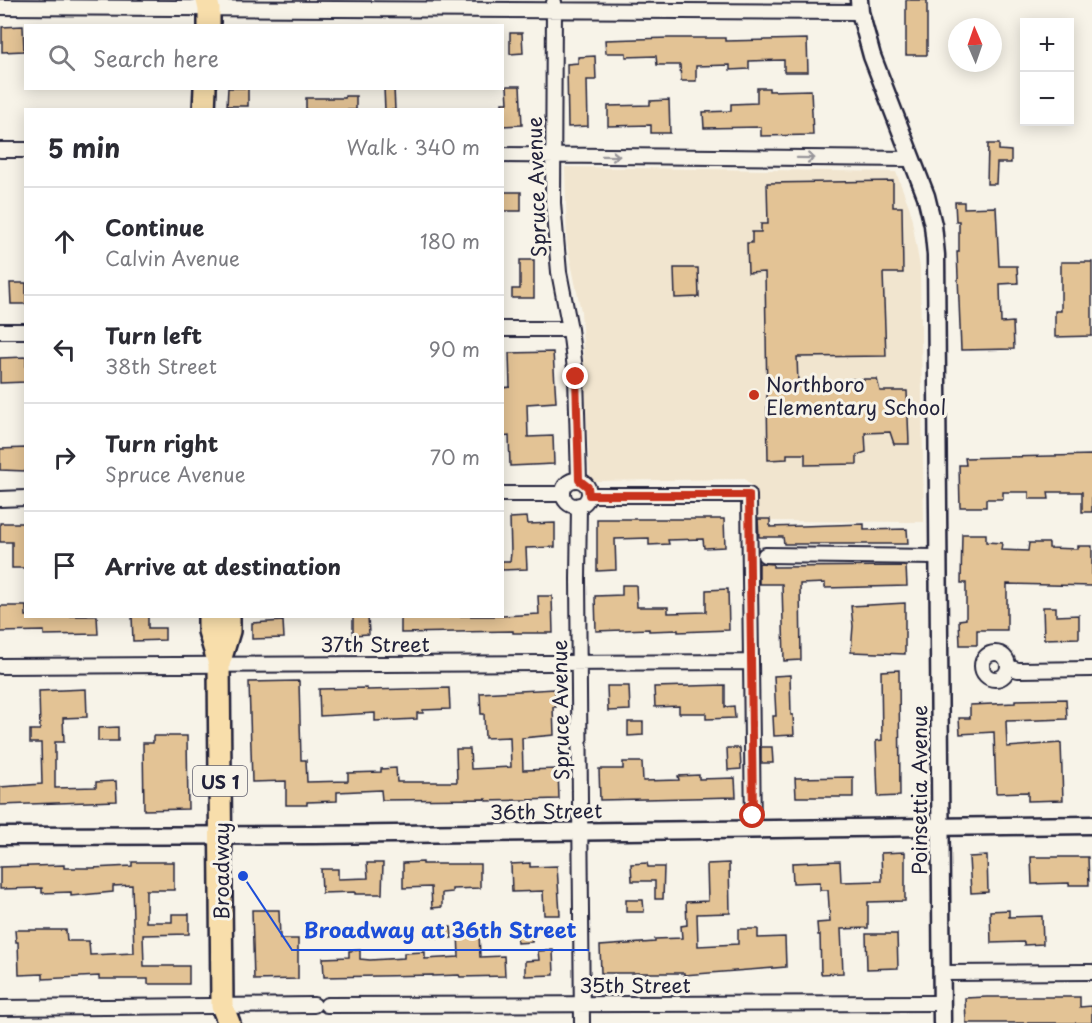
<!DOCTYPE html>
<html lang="en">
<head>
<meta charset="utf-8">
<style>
  body { margin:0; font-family:"Playpen Sans",sans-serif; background:#f7f7f7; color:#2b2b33 }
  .controls { position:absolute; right:18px; top:18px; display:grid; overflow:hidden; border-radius:0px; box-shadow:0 3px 15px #0003 }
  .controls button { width:54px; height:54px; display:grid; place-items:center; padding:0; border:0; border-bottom:2px solid #e1e1e2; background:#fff; color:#2b2b33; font:30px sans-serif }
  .compass { position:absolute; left:948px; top:18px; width:54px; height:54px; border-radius:50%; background:#fff; box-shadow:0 3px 15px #0003; rotate:358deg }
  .stop { position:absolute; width:18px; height:18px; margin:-14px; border:4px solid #c8321e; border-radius:50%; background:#fff }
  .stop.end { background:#c8321e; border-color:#fff; box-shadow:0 2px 6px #0008 }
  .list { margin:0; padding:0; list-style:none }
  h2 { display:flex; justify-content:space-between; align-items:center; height:78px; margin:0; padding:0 24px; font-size:26px }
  h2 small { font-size:20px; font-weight:400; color:#7c7c81 }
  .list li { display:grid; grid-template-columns:39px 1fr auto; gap:18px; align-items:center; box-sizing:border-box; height:108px; padding:0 24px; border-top:2px solid #e1e1e2 }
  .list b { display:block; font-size:22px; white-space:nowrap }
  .list p { margin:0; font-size:20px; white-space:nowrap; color:#7c7c81 }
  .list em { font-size:20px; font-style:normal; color:#7c7c81 }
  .icon { flex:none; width:33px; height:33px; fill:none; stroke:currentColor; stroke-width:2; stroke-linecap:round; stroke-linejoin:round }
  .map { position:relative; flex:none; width:1092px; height:1023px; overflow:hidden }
  .search { position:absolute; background:#fff; box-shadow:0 3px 15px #0003; left:24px; top:24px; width:480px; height:66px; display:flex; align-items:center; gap:15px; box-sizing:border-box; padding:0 21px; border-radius:0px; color:#7c7c81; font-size:22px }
  .panel { position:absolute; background:#fff; box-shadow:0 3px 15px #0003; left:24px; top:108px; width:480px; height:510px; border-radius:0px }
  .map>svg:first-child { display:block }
</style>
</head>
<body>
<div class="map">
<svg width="1092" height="1023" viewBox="0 0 1092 1023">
  <rect width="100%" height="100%" fill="#f7f3e8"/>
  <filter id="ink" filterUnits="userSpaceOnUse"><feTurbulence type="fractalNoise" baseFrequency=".0167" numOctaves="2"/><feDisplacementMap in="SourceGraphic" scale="12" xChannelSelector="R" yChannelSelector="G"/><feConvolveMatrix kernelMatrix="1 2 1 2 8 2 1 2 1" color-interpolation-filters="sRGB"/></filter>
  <g filter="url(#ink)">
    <!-- built -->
    <path fill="#f1e5cf" d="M565 167 896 172 910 209 920 267 924 522 757 521 755 490 745 479 590 481 581 311 567 244Z"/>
    <!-- building -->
    <path fill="#e3c395" stroke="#22223b" stroke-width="1.5" d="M906 0H927V55H906Z
      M23 26 24 51 2 52V27Z
      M510 33H522L523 53 510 54Z
      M669 38H725V41L807 39 808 72H784V60L749 61V69L730 70V65L696 66V81H681L680 65H657L656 56 626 57V53H606L605 40Z
      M595 56 596 80H587L588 126 568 127 567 64 578 63V57Z
      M507 86H520L522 125 502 126V103H508Z
      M228 88H248V106H227Z
      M384 88H394L395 110H385Z
      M757 88H769V91L811 90 813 135 761 136V127L704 128 703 112 731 111V104L757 103Z
      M345 96H356V110H306V98H345Z
      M669 100 670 133H651V125L608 126V106L650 105V101Z
      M988 144H999V150L1011 151V163H997L996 184H987Z
      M893 181V207H902L903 273H883L886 356 797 357 798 383 838 382 848 379H877L880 391H907L909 444H894L890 432 865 433 866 452 857 455V464L805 465V454H787V459L768 460 765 272 748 273 747 243H752V232H761V224H768L767 183Z
      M502 192H521V211H502Z
      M955 202H964V208L996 207 999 266H1017L1018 283 1000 284 1001 323 1013 322 1014 349 961 350 957 252H959V221H956Z
      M520 260H534V298H512V289H520Z
      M1061 262H1092V336L1055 337V311H1061Z
      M674 268H698L699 297 675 298Z
      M10 283H26V304H11Z
      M553 352 556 402 527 404 528 437 553 436 554 464 510 466 509 436 502 437V388L510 387 509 353Z
      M26 357V382L0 383V358Z
      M26 448V471L0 470V449Z
      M1092 455V512H1082V492H1048L1049 499H1029V492H1003V499H986V507H960L959 465H966L965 458Z
      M527 517 528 524 555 523V547L526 548 527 569 502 570V561H510L511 553 510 518Z
      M597 519H724L725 547 704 548 703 539 668 540 669 544 649 545V538L615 539 616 570 597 571Z
      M758 519H770V527L864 524V530L907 529 908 544H784L783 537H759Z
      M0 523H26V568H12V542H0Z
      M962 534H986V542L1002 543 1001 550 1028 551 1029 543H1049V548L1078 549V546H1092V586L1007 584V630H977V645H960L959 620 966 619V583H961Z
      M759 563 773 564V567L906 566 907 586 825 588V583L800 584 801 660 784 661 782 584H759Z
      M622 585H636L637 607H668V613L706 612V590L728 589 729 630 678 632V630L649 631V629L596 631 595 596 622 595Z
      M538 596H552L553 633H513V631L401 633V616H502L539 614Z
      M905 603V654L851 652 853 626 851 606Z
      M0 606H26V616H97L98 634 44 635V631L0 632Z
      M1043 607H1056V616L1079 615V638L1044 639Z
      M132 616H148V628H165V640L133 641Z
      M353 616H368L369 634 353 635Z
      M283 621 284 638 252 639V623Z
      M899 670 900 796 878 797 876 741 882 740 881 671Z
      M790 675 791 715H793L794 735 774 736 773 716H776L774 676Z
      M299 681 301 760H306L307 782 348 781V773L381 772V769L396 768 397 782H457L456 749H470L471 769 511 767 510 737 485 738 484 714H481L480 693 555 689 556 707H553L554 735 522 738 523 770 558 769 559 799 486 801V799L382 800 381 790 337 792V801L307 802V805H286V781L252 782 249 682Z
      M725 685V707L734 706 735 718 706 719V713H679V706L655 707 654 687Z
      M607 686H629L630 710 608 711Z
      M367 688V690L449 688 450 709 423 710V713H417V719L375 721V713L320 716 319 689Z
      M86 689 87 717 63 718 64 742H55V788L96 787V782L116 781 117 801 0 805V787L42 784 41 743H30V730H40L39 691Z
      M1066 699 1067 719 1006 721 1007 747 1061 743 1063 800 1028 801V792L996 793 994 732 960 734 959 718H970V705L1015 703V700Z
      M628 722H643V735L628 736Z
      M118 727V741H98V728Z
      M153 736H187L188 809 144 810 143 743H153Z
      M761 747H772L773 763H761Z
      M727 748H740L741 769 728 770Z
      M623 762H642L643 781 679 780 678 776 699 775V779L735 778 736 797 600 800 599 769H623Z
      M853 777V797H796L795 778Z
      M905 852V901L868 902V928L841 929 843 973 821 974 820 935H818L817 923 830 922 828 890H820V882L793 883 792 863 840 861 841 882 882 881 881 853Z
      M987 856 988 892 971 893 969 857Z
      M1031 857H1088L1089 885H1069V883L1032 884Z
      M132 862H174V890H146V922H172V914H189V934L143 935 144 966H189V984H148V979H99V976L43 979V974L19 975 18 942H16L15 930H66L67 941H89L90 955 134 953 132 885 113 886V892L71 896V892L42 893V888L0 889V867L64 865V868H92L132 866Z
      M423 862V864H480V888L452 889V892L442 893V907L432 908 431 887 403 888V863Z
      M367 863H383L382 894H355V892L322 893 321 869H338V879L368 878Z
      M530 863V867L557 866 560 915H544L543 891 512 892 511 864Z
      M647 863 648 867H664L663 899H655V881H632L631 864Z
      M729 863 730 913 697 914 698 946 738 944V929H758V938L785 937 786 967 684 975V973H601L600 946 655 942V939L682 938 681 926 687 925 686 902 708 901 707 864Z
      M626 900H643L644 912H626Z
      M252 910H279L280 939H298V979L254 980Z
      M1009 910V917L1042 916 1043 944 1024 945V942L991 943 990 911Z
      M451 927 452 938H432V928Z
      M532 929V942L517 943 516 930Z
      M479 931 480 957 504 956 505 976 460 977 459 975 433 976V975L324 977 323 958 349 957V951L360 950V959L370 960 404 958V953L425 952V959L459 957 458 932Z
      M866 934H897L898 968 867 969Z
      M553 950 554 975 525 976V961L539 960 538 951Z
      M987 997H1080V1007L1092 1006V1023H966L965 998Z"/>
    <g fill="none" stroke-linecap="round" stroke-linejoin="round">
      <!-- minor casing -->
      <g stroke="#22223b" stroke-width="18">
        <path id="minor" d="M554 2 553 203 559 272 570 329 576 377 579 480
          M0 7 860 12
          M0 150H26
          M502 155 912 159
          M502 329H570
          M0 331H26
          M563 493a13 13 0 1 1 26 0a13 13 0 1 1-26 0Z
          M502 494H563
          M589 495H749L753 829
          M0 499 26 498
          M579 505 578 579 582 1023
          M765 555 938 557
          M982 666a13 13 0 1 1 26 0a13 13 0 1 1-26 0Z
          M0 666 751 662
          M1008 667 1018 670 1092 669
          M942 973 1092 972
          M327 1005 942 1003
          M0 1008 314 1005"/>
      </g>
      <!-- tertiary casing -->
      <g stroke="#22223b" stroke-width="21">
        <path id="tertiary" d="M859 0 860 12 872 56 926 196 933 225 936 255 942 1023
          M0 836 314 835 1092 825"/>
      </g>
      <!-- primary casing -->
      <g stroke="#22223b" stroke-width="26">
        <path id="primary" d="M207 0 209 9V26
          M204 110 205 88
          M209 616V631L219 664 222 1006 229 1023
          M219 664 229 631V616"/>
      </g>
      <!-- minor -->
      <use href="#minor" stroke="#f7f3e8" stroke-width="14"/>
      <!-- tertiary -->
      <use href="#tertiary" stroke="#f7f3e8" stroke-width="16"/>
      <!-- primary -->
      <use href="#primary" stroke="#f8deab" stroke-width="21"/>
    </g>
    <!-- one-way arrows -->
    <defs><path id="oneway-shaft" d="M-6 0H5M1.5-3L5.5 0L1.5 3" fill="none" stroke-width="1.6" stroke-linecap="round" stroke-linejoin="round" transform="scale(1.5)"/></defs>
    <g stroke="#97959a">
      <use href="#oneway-shaft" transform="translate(611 156) rotate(1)"/>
      <use href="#oneway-shaft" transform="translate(806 158) rotate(1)"/>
    </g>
  </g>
  <g fill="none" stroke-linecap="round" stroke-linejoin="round" filter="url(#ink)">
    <!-- route -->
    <path stroke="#c8321e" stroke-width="8" d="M576 377 579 480 588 487 589 495H749L753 816"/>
  </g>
  <!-- markers -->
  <circle fill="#c8321e" stroke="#f7f3e8" stroke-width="2" cx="754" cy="395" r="6"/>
  <g text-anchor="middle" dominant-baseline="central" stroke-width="6" stroke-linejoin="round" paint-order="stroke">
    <!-- shield labels -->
    <rect fill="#f7f3e8" stroke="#62616f" stroke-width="1.5" x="193" y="766" width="54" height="30" rx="4.5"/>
    <g font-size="18" font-weight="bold" fill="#22223b">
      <text x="220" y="781">US 1</text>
    </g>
    <!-- street labels -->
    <g font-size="20" fill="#22223b" stroke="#f7f3e8">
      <text transform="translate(536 187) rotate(-92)">Spruce Avenue</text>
      <text x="375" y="644">37th Street</text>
      <text transform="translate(560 710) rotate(-91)">Spruce Avenue</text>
      <text transform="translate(919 790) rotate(-90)">Poinsettia Avenue</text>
      <text transform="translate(546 811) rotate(-1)">36th Street</text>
      <text transform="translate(221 871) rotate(-90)">Broadway</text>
      <text x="635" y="985">35th Street</text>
    </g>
    <!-- poi labels -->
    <g font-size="20" fill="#22223b" stroke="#f7f3e8" text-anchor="start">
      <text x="766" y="384">Northboro<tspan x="766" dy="23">Elementary School</tspan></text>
    </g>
  </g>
  <!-- callouts -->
  <path fill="none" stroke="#1d4ed8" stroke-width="2" d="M243 876L292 950H589"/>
  <circle fill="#1d4ed8" stroke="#f7f3e8" stroke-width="2" cx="243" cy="876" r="6"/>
  <g font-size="21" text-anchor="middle" font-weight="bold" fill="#1d4ed8" stroke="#f7f3e8" stroke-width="6" stroke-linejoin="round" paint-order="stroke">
    <text x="440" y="938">Broadway at 36th Street</text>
  </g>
</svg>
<div class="controls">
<button>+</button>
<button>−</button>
</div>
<svg class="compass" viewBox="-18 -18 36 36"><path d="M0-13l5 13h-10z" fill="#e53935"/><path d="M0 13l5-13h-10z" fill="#7c7c81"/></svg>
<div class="stop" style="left:753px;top:816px"></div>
<div class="stop end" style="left:576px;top:377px"></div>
<div class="search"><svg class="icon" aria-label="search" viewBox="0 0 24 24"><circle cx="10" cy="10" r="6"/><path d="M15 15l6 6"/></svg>Search here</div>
<section class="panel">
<h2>5 min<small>Walk · 340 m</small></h2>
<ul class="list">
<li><svg class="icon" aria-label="ahead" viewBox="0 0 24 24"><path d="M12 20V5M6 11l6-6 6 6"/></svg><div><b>Continue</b><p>Calvin Avenue</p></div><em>180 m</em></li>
<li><svg class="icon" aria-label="left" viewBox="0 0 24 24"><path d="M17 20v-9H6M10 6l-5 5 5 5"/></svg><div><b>Turn left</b><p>38th Street</p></div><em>90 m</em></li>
<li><svg class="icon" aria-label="right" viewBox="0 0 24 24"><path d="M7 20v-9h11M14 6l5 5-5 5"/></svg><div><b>Turn right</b><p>Spruce Avenue</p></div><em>70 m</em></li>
<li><svg class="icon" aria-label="arrive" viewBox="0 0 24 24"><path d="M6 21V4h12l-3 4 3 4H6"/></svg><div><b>Arrive at destination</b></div></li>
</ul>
</section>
</div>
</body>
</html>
